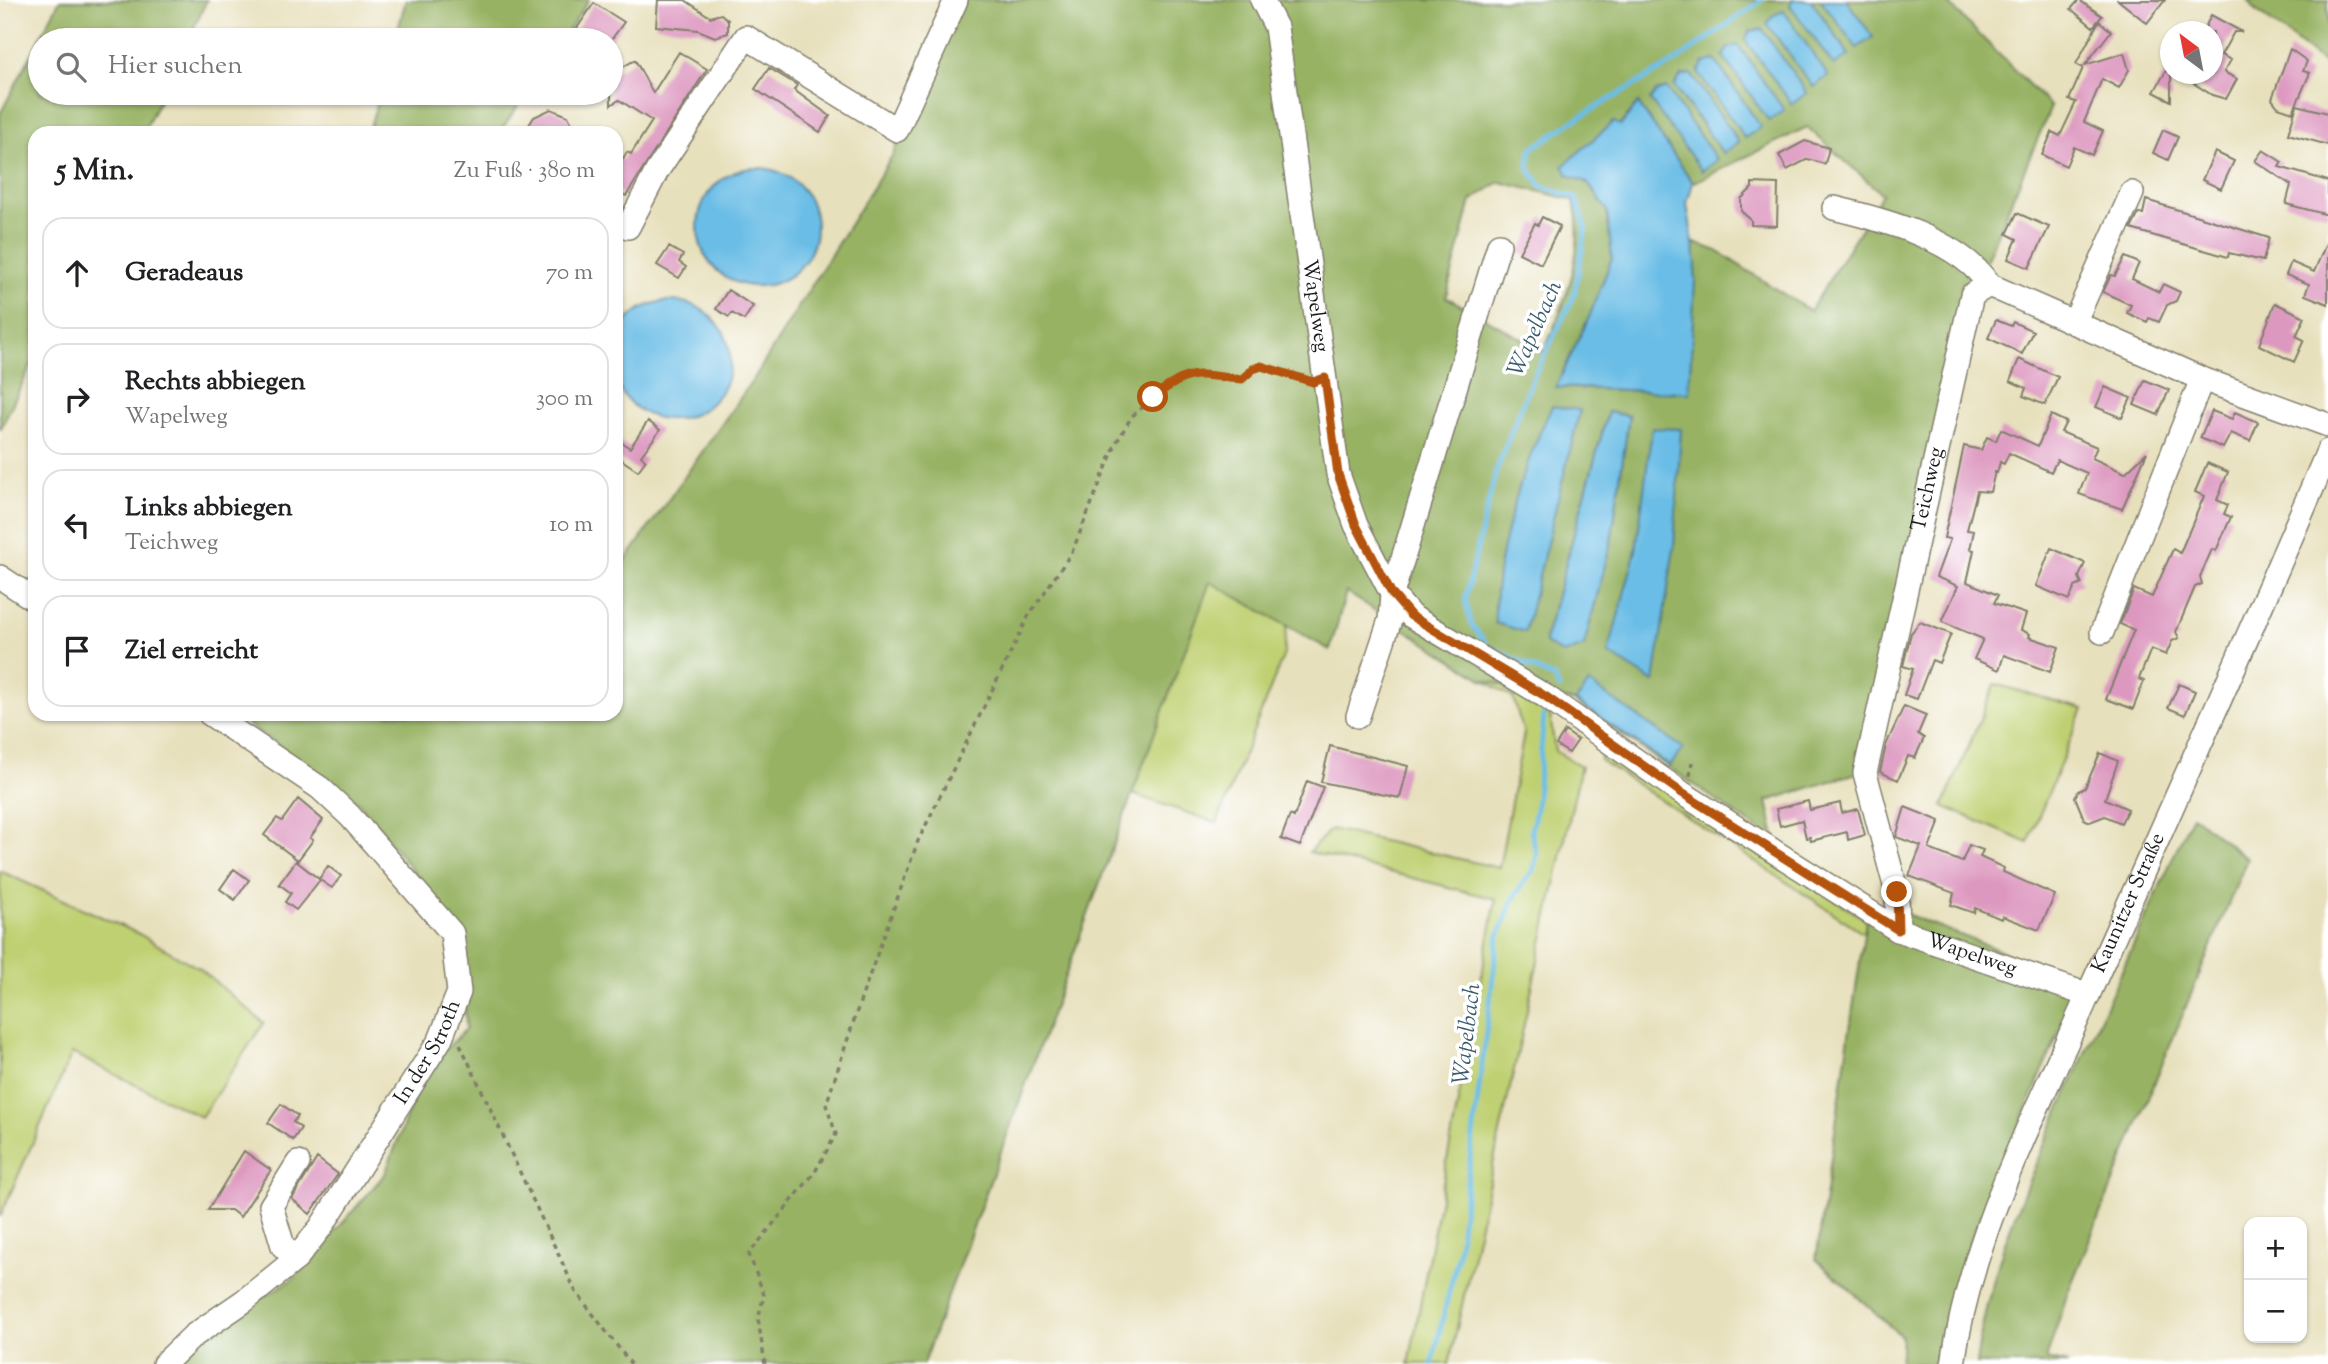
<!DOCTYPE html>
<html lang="de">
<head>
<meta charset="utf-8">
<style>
  body { margin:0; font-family:"Sorts Mill Goudy",serif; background:#f2f2f2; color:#202124 }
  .controls { position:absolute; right:21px; bottom:21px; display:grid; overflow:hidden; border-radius:14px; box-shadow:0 2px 5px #0004 }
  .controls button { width:63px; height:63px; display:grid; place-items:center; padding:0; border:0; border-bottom:2px solid #e0e0e0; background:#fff; color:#202124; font:35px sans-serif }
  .compass { position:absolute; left:2160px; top:21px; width:63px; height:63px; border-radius:50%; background:#fff; box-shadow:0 2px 5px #0004; rotate:328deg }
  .stop { position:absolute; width:21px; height:21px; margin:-16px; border:5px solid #b45309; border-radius:50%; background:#fff }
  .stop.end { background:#b45309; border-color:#fff; box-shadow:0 2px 7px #0008 }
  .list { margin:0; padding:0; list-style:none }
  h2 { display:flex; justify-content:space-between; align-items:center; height:91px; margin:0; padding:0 28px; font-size:30px }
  h2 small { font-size:23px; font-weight:400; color:#757577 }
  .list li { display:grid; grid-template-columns:46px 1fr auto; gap:21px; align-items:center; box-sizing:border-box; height:112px; margin:0 14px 14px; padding:0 14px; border:2px solid #e0e0e0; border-radius:21px }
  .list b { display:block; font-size:26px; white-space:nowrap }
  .list p { margin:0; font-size:23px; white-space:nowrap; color:#757577 }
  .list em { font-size:23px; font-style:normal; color:#757577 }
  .icon { flex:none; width:38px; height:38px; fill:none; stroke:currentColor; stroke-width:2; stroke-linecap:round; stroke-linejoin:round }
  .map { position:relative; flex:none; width:2328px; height:1364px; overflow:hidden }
  .search { position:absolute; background:#fff; box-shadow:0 2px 5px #0004; left:28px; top:28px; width:595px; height:77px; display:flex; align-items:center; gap:18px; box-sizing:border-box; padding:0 24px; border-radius:38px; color:#757577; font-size:26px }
  .panel { position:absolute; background:#fff; box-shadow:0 2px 5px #0004; left:28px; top:126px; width:595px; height:595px; border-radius:21px }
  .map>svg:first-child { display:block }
</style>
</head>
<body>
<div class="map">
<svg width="2328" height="1364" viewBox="0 0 2328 1364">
  <rect width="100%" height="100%" fill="#fff"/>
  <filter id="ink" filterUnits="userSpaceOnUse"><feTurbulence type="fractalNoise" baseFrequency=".0143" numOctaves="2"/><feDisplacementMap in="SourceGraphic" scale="14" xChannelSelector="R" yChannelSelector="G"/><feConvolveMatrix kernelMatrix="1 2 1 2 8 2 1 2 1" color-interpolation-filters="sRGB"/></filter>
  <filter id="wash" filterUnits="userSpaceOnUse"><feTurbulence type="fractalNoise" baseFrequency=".00686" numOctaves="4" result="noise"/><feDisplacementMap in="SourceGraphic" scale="28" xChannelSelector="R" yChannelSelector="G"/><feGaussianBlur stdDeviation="1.57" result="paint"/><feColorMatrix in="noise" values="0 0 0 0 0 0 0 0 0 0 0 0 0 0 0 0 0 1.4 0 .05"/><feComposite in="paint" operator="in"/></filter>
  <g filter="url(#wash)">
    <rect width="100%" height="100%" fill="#e7e0bc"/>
    <!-- green -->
    <path fill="#bfd072" stroke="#6e7647" stroke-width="2" d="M1210 581 1287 626 1284 654 1217 823 1132 794Z
      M1482 679 1523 692 1550 715 1555 751 1581 766 1449 1364H1409L1496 899 1309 852 1331 829 1499 868 1524 733 1513 698Z
      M1995 684 2083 709 2028 843 1943 806Z
      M1604 750 1866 920 1864 933 1600 760Z
      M0 871 139 934 200 969 264 1023 201 1117 72 1053 0 1217Z"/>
    <!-- forest -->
    <path fill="#97b264" stroke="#5a6740" stroke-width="2" fill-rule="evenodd" d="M60 0H207L188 40H40V93H163L143 133H35V357L0 430V114Z
      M406 0H589L562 40H395Z
      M964 0H1793L1790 6 1849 55 1811 0H1821L1857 47 1872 36 1846 0H1945L2051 107 1983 268 1860 772 1767 801 1776 842 1575 702 1482 679 1346 592 1330 650 1210 582 923 1364H177L203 1334 296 1277 385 1174 424 1071 466 1029 462 933 359 803 234 714H616V574L755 377 892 156ZM1691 74 1738 142 1723 153 1674 86 1681 76ZM1638 103 1693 183 1807 127 1882 194 1810 311 1717 251 1695 243 1689 393 1556 387 1590 315 1612 258 1607 210 1587 182 1613 123 1620 125ZM1500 182 1574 200C1586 254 1565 302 1544 351L1446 297 1471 201ZM1608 412 1629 416 1611 542 1584 646 1563 654 1545 643 1546 635Z
      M2248 0H2328V66L2257 11Z
      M380 93H527L499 133H368Z
      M2192 815 2247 859 2068 1292 2046 1359 2068 1364H1976C1989 1261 2034 1167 2076 1073 2115 987 2153 901 2192 815Z
      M1906 914 2081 982 1969 1243 1951 1296 1939 1364H1900L1902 1337 1816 1259 1866 920Z"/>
    <!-- water -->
    <path fill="#6abde6" stroke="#436c81" stroke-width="2" d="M1793 0H1811L1849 55 1834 66 1790 5Z
      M1821 0H1846L1873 37 1857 48Z
      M1784 11 1828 76 1813 87 1767 24 1773 15Z
      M1762 29 1807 93 1792 104 1745 40 1750 31Z
      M1738 45 1784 110 1769 121 1723 56 1728 48Z
      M1715 60 1761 127 1745 138 1698 73 1703 63Z
      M1691 74 1739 142 1723 153 1674 86 1681 76Z
      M1666 88 1717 160 1702 171 1650 100 1656 92Z
      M1638 103 1693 183 1687 203 1696 263 1689 393 1556 387 1590 315 1612 258 1607 210 1587 182 1568 175 1563 166 1613 122 1621 125Z
      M698 227a59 59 0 1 1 118 0a59 59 0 1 1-118 0Z
      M612 360a59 59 0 1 1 118 0a59 59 0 1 1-118 0Z
      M1552 406 1580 410 1525 632 1495 623C1493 555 1523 466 1552 406Z
      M1608 412 1629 416 1611 542 1584 646 1563 654 1545 643 1546 635Z
      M1652 428 1681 429 1674 548 1654 682 1608 653 1636 550Z
      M1589 683 1683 748 1670 766 1576 701Z"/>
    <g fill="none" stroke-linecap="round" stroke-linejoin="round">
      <!-- stream -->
      <path stroke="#6abde6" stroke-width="5" d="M1559 688 1554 678 1488 646 1471 624 1465 599 1496 471 1531 382 1574 296 1586 227 1576 198 1541 186 1528 167 1531 149 1581 116 1676 61 1762 0
        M1432 1364 1458 1254 1498 938 1514 897 1533 870 1537 855 1531 831 1536 810 1544 714"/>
    </g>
    <g id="blocks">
      <!-- building -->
      <path fill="#dd98c0" d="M658 0H685L710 17 721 14 728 20V33L715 37 698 30 656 26Z
        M2079 0 2102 16 2093 27 2071 9Z
        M2118 0H2165L2147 23Z
        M594 3 624 22 611 40H569Z
        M2211 15 2242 32H2234L2221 55 2231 60 2224 72 2237 79 2226 99 2212 95 2179 74H2213V32H2203Z
        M2099 21 2111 31 2085 65 2124 53 2129 70 2119 88 2102 79 2084 122 2103 131 2092 155 2074 147 2066 166 2042 155 2052 132 2060 136 2076 102 2069 100 2083 68 2076 64Z
        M2290 49 2307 61 2303 71 2310 73 2293 112 2278 107 2272 99Z
        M679 52 707 69 626 196 616 190V156L622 160 627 152 631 154 652 121 619 100 611 105V74L635 60 653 93Z
        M2171 62V101L2154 92Z
        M769 68 797 85 794 90 830 116 820 132 755 89Z
        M2297 105 2328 113V145L2288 134Z
        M551 109 568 116 576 133H524L534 117Z
        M2163 130 2178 137 2168 160 2153 153Z
        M1805 141 1829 148 1825 164 1808 159 1787 170 1779 155Z
        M2263 150 2282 162 2279 167 2328 181V215L2286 204 2291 185 2255 161Z
        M2215 152 2234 161 2221 189 2202 180Z
        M1752 183 1778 184 1777 226 1751 225V220L1741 211V199L1752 188Z
        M2146 200 2269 238 2263 261 2229 253 2228 257 2131 229 2139 213 2143 214Z
        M2017 213 2049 227 2029 268 2008 259 2017 239 2007 234Z
        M1542 217 1560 226 1541 264 1519 253 1535 223 1538 225Z
        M2328 239V304L2305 295 2309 284 2286 275 2291 262 2314 272Z
        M669 247 683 255 679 262 686 267 679 278 657 265Z
        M2125 257 2139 263 2132 279 2159 292 2163 284 2180 292 2176 301 2167 305 2159 322 2149 318 2147 322 2127 313 2131 305 2103 292 2111 275 2115 276Z
        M728 290 753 306 744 320 732 313 729 317 716 309Z
        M2275 303 2305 317 2296 336 2304 340 2294 362 2259 345Z
        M1996 320 2011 326 2013 322 2033 331 2022 354 1988 338Z
        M2019 359 2058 377 2045 405 2023 396 2026 388 2010 381Z
        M2145 380 2169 390 2158 415 2134 405Z
        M2105 387 2131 398 2122 418 2096 407Z
        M2212 411 2232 419 2235 412 2258 422 2250 441 2231 433 2223 448 2200 438Z
        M2051 415 2066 422 2061 432 2097 447 2092 458 2125 473 2147 452 2122 509 2079 494 2087 473 2057 460 2051 472 2009 453 2004 464 2000 462 1997 473 1995 472 1990 492 1977 491 1967 530 1974 531 1970 549 1974 550 1967 582 1998 595 1994 603 2026 614 2021 630 2030 634 2029 637 2059 647 2050 672 2004 655 1999 670 1974 659 1983 639 1942 622 1958 586 1936 577 1950 539 1944 538 1964 446 1981 450 1987 437 1996 441 2001 429 2038 446Z
        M648 421 660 430 641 456 646 460 638 471 616 456V439L630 448Z
        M2207 463 2228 472 2217 500 2228 505 2224 514 2231 517 2216 551 2212 549 2200 577 2202 584 2195 587 2176 632 2179 638 2172 641 2166 655 2151 649 2139 679 2144 681 2133 709 2106 699 2134 630 2120 624 2134 589 2152 597 2173 549 2180 553 2204 496 2195 492Z
        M2051 548 2085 563 2079 577 2082 584 2075 587 2069 600 2036 586Z
        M1920 622 1951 634 1939 663 1932 660 1917 699 1904 695 1913 669 1903 666 1911 633Z
        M2179 684 2195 691 2185 715 2168 708Z
        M1904 706 1926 715 1918 734 1924 738 1915 758 1908 756 1898 780 1880 772 1886 745Z
        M1565 731 1578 740 1569 753 1556 745Z
        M1330 746 1408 766 1400 798 1321 782Z
        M2100 753 2118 761 2105 799 2128 809 2121 823 2105 816 2090 822 2084 819 2075 797 2078 791 2085 788Z
        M1307 781 1323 787 1300 846 1281 839 1290 815 1294 817Z
        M298 799 323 820 310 838 313 840 298 860 264 835 277 818 282 821Z
        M1808 801 1810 810 1840 803 1842 813 1858 809 1865 835 1848 840 1847 832 1811 841 1810 837 1806 838 1802 820 1780 826 1776 809Z
        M1905 807 1940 821 1929 849 1962 862 1969 845 1983 850 1980 857 2004 868 2003 872 2055 895 2039 930 2002 916 2001 919 1975 908 1974 913 1951 905 1954 893 1909 876 1921 846 1896 837Z
        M296 861 319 879 328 866 341 876 332 888 320 880 296 910 285 902 291 893 279 884Z
        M234 869 249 880 235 900 220 889Z
        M281 1104 298 1116 293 1122 301 1128 293 1140 268 1123Z
        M244 1151 271 1170 240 1217 231 1210H208Z
        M317 1158 338 1174 310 1214 292 1199Z"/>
    </g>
  </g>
  <g filter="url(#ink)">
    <use href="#blocks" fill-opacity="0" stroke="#827e6c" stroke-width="2"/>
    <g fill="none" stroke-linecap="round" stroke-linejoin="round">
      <!-- minor casing -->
      <g stroke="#827e6c" stroke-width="26">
        <g id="minor">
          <path id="s1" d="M1262 0 1276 27 1338 474 1356 525 1392 594 1411 616 1545 696 1682 793 1898 930 2088 995"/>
          <path d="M1834 208C1884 220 1960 240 1989 285"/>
          <path d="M628 227 657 171 746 37 897 130 956 0"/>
          <path d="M2074 323 2132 193"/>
          <path d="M0 577 35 600"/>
          <path d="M2102 632 2202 379"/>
          <path d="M1358 716 1390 620 1392 594 1499 245"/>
          <path id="s2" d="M1898 930 1897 893 1865 773 1972 295 1989 285 2202 379 2328 425"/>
          <path d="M296 1259 283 1246 271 1206 298 1163"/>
          <path id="s3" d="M164 1364 193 1336 244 1301 296 1259 321 1227 440 1040 459 992 452 933 350 816 320 788 210 714"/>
          <path id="s4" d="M1953 1364C1971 1233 2036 1113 2089 993 2169 813 2251 633 2328 451"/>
        </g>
      </g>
      <!-- path -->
      <path stroke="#827e6c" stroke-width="3.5" stroke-dasharray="5 5" stroke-linecap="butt" d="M1690 776 1692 762
        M460 1044 576 1292 631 1364
        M765 1364 758 1319 764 1295 749 1254 815 1172 836 1134 826 1105 861 999 918 841 1029 615 1072 552 1116 443 1132 416 1178 379 1196 373 1242 378C1263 359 1282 373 1307 380"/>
      <!-- minor -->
      <use href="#minor" stroke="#fff" stroke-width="23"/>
    </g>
  </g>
  <g fill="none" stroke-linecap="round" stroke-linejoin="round" filter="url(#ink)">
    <!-- route -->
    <path stroke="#b45309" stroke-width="9" d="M1153 397C1194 367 1194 375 1242 379L1253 369 1261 366 1313 382 1325 378 1338 474 1356 525 1392 594 1411 616 1545 696 1682 793 1898 930 1897 892"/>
  </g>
  <g text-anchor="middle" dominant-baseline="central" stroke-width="7" stroke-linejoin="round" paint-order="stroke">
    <!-- street labels -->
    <g font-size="21" fill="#1c1c1c" stroke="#fff">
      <text stroke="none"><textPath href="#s1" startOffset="312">Wapelweg</textPath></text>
      <text stroke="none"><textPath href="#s2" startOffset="452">Teichweg</textPath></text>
      <text stroke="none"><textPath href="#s4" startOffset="495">Kaunitzer Straße</textPath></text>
      <text stroke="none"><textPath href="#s1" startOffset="1300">Wapelweg</textPath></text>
      <text stroke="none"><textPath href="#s3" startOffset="415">In der Stroth</textPath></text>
    </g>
    <!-- water labels -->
    <g font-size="23" font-style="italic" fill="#3b5c6d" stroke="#fff">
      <text transform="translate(1536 329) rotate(-66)">Wapelbach</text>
      <text transform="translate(1468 1034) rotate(-83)">Wapelbach</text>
    </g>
  </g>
</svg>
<div class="controls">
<button>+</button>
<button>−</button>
</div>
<svg class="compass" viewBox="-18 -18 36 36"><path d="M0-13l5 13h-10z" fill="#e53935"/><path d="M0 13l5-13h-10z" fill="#757577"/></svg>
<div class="stop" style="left:1153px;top:397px"></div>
<div class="stop end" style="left:1897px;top:892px"></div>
<div class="search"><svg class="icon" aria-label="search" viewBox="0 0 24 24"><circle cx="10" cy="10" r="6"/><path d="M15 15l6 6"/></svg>Hier suchen</div>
<section class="panel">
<h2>5 Min.<small>Zu Fuß · 380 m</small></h2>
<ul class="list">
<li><svg class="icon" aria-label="ahead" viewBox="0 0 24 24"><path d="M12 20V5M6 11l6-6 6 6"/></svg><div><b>Geradeaus</b></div><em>70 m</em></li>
<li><svg class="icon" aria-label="right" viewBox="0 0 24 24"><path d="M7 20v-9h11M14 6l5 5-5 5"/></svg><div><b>Rechts abbiegen</b><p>Wapelweg</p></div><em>300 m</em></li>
<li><svg class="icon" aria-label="left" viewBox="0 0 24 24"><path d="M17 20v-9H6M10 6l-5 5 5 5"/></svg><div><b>Links abbiegen</b><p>Teichweg</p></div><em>10 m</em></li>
<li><svg class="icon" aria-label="arrive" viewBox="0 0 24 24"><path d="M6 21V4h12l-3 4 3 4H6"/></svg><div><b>Ziel erreicht</b></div></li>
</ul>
</section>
</div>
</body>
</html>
